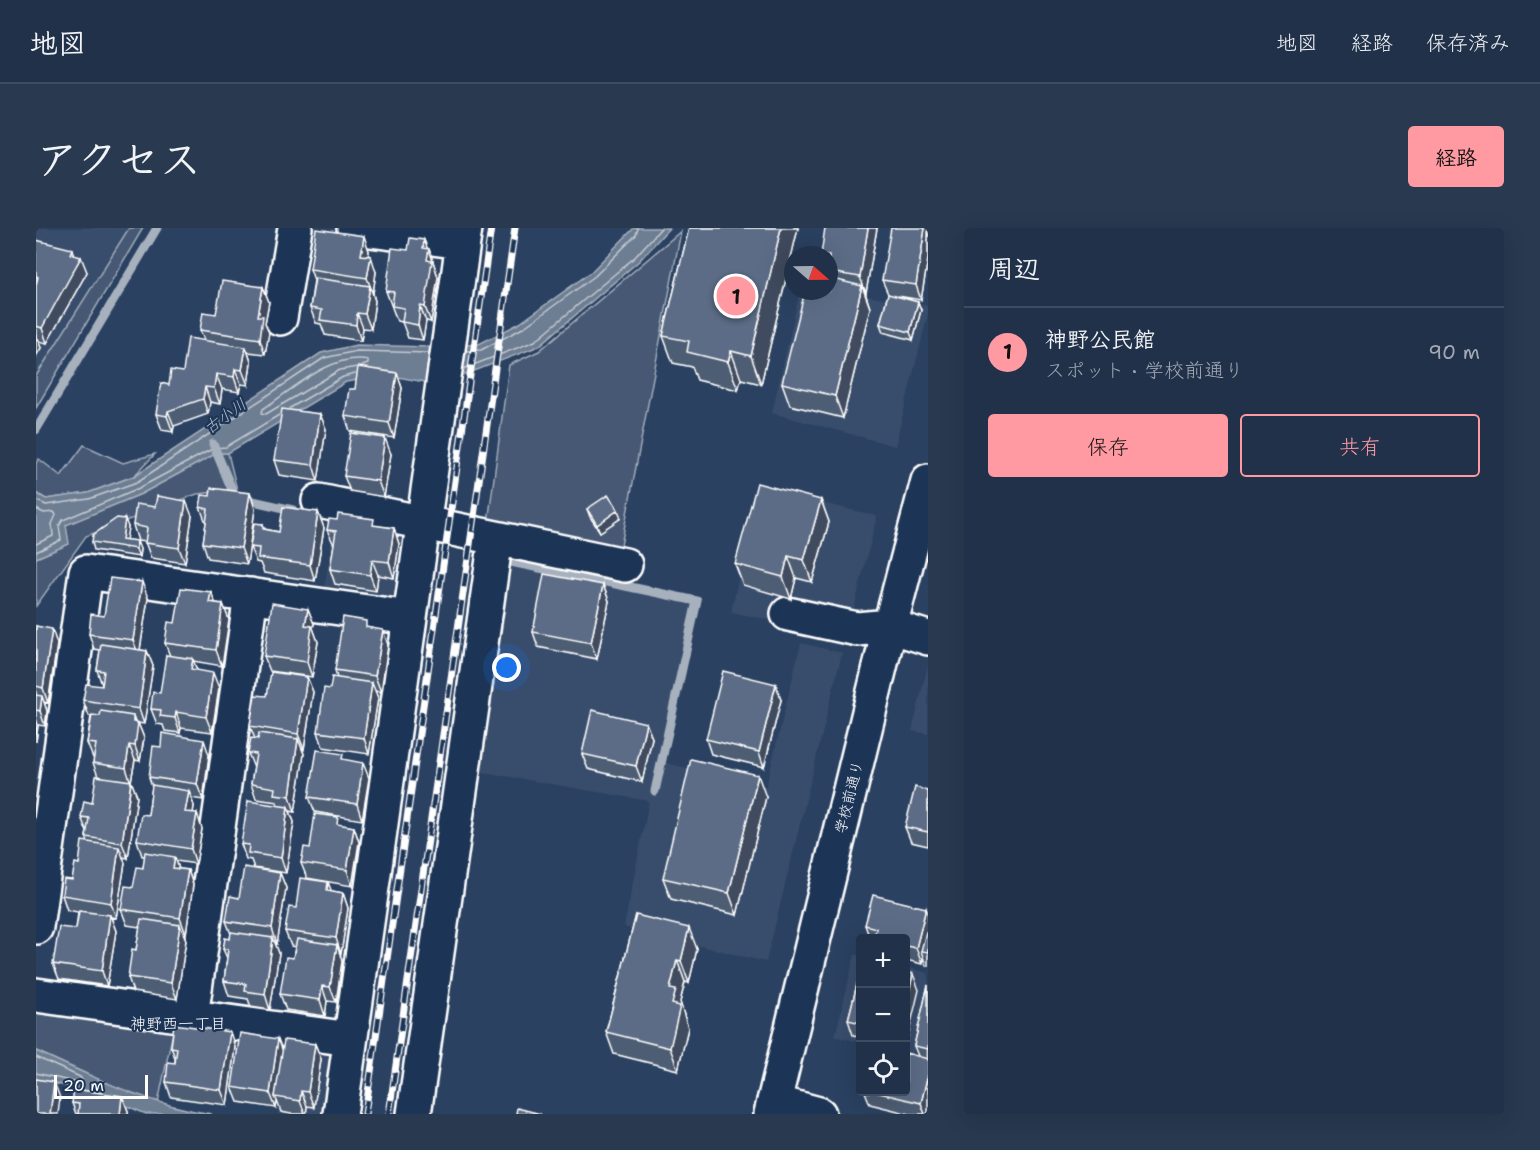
<!DOCTYPE html>
<html lang="ja">
<head>
<meta charset="utf-8">
<style>
  body { margin:0; font-family:"Shantell Sans","Klee One",sans-serif; background:#283950; color:#f1f3f6 }
  .controls { position:absolute; right:18px; bottom:18px; display:grid; overflow:hidden; border-radius:6px; box-shadow:0 6px 24px #0002 }
  .controls button { width:54px; height:54px; display:grid; place-items:center; padding:0; border:0; border-bottom:2px solid #3d4c61; background:#203149; color:#f1f3f6; font:30px sans-serif }
  .compass { position:absolute; left:748px; top:18px; width:54px; height:54px; border-radius:50%; background:#203149; box-shadow:0 6px 24px #0002; rotate:110deg }
  .scale { position:absolute; left:18px; bottom:15px; width:94px; box-sizing:border-box; padding-left:6px; border:3px solid #fff; border-top:0; font-size:16px; line-height:21px; white-space:nowrap; color:#fff; -webkit-text-stroke:4px #1d3557; paint-order:stroke }
  .you { position:absolute; left:471px; top:440px; width:21px; height:21px; margin:-15px; border:4px solid #fff; border-radius:50%; background:#1a73e8; box-shadow:0 0 0 9px #1a73e833 }
  .badge { display:grid; place-items:center; width:39px; height:39px; border-radius:50%; background:#ff9aa2; color:#111; font-size:20px; font-weight:700 }
  .pin { position:absolute; translate:-50% -50%; border:3px solid #fff; box-shadow:0 2px 6px #0006 }
  .list { margin:0; padding:0; list-style:none }
  h2 { display:flex; justify-content:space-between; align-items:center; height:78px; margin:0; padding:0 24px; font-size:26px }
  h2 small { font-size:20px; font-weight:400; color:#a2a9b4 }
  .list li { display:grid; grid-template-columns:39px 1fr auto; gap:18px; align-items:center; box-sizing:border-box; height:90px; padding:0 24px; border-top:2px solid #3d4c61 }
  .list b { display:block; font-size:22px; white-space:nowrap }
  .list p { margin:0; font-size:20px; white-space:nowrap; color:#a2a9b4 }
  .list em { font-size:20px; font-style:normal; color:#a2a9b4 }
  .actions { display:flex; gap:12px; padding:18px 24px }
  .actions a { flex:1; padding:14px 0; border:2px solid #ff9aa2; border-radius:6px; text-align:center; font-size:21px; color:#ff9aa2 }
  .actions .main { background:#ff9aa2; color:#111 }
  .icon { flex:none; width:33px; height:33px; fill:none; stroke:currentColor; stroke-width:2; stroke-linecap:round; stroke-linejoin:round }
  .map { position:relative; flex:none; width:892px; height:886px; overflow:hidden; border-radius:6px }
  header { display:flex; align-items:center; gap:36px; box-sizing:border-box; height:84px; padding:0 30px; background:#203149; border-bottom:2px solid #3d4c61 }
  header strong { font-size:28px }
  nav { display:flex; gap:33px; margin-inline-start:auto; font-size:21px }
  .intro { display:flex; align-items:center; justify-content:space-between; box-sizing:border-box; height:144px; padding:0 36px }
  h1 { margin:0; font-size:42px }
  .button { padding:15px 27px; border-radius:6px; background:#ff9aa2; color:#111; font-size:21px; font-weight:700 }
  main { display:flex; gap:36px; padding:0 36px }
  aside { flex:1; background:#203149; border-radius:6px; box-shadow:0 6px 24px #0002 }
  .map>svg:first-child { display:block }
</style>
</head>
<body>
<header>
<strong>地図</strong>
<nav><a>地図</a><a>経路</a><a>保存済み</a></nav>
</header>
<div class="intro"><h1>アクセス</h1><a class="button">経路</a></div>
<main>
<div class="map">
<svg width="892" height="886" viewBox="0 0 892 886">
  <rect width="100%" height="100%" fill="#2a4161"/>
  <filter id="ink" filterUnits="userSpaceOnUse"><feTurbulence type="fractalNoise" baseFrequency=".0167" numOctaves="2"/><feDisplacementMap in="SourceGraphic" scale="12" xChannelSelector="R" yChannelSelector="G"/><feConvolveMatrix kernelMatrix="1 2 1 2 8 2 1 2 1" color-interpolation-filters="sRGB"/></filter>
  <g filter="url(#ink)">
    <!-- built -->
    <path fill="#394e6c" d="M0 0H93L0 148Z
      M793 62 892 78V86L859 218 736 185 764 63Z
      M723 260 841 288 811 408 695 384Z
      M300 283 373 301 363 374 288 363Z
      M448 325 655 369 657 375 622 533 730 559 765 415 806 425 730 734 588 699 613 573 417 539Z
      M892 437V506L876 503Z
      M819 726 824 728V814L799 808Z
      M870 739 892 745V768L877 827 870 825Z
      M253 815 299 825 291 886H242Z"/>
    <!-- green -->
    <path fill="#465975" stroke="#a2acba" stroke-width="1.5" d="M93 0H107L0 180V148Z
      M645 3 578 354 448 325 473 137 503 123Z
      M48 217 87 235 119 226 98 248 52 265 10 271 0 265V235L3 231 25 248Z
      M181 225H192L201 262 161 266 50 308 0 378V330L32 316 29 297 105 266Z
      M0 783 138 799 122 875 84 861 0 823Z"/>
    <!-- water -->
    <path fill="#6d7d92" stroke="#a7b1be" stroke-width="1.5" d="M598 0H633L603 33 503 118 428 147 389 154 351 147 310 154 192 225H181L105 266 30 297 33 316 0 330V265L10 271 52 265 98 248 285 125 320 117 393 119 443 116 484 95 555 44Z
      M0 823C57 849 113 877 176 886H110L63 866 0 851Z"/>
    <g fill="none" stroke-linecap="round" stroke-linejoin="round">
      <!-- shore -->
      <path stroke="#c5cbd3" stroke-width="1.5" d="M430 123 445 122 487 100 559 48 600 7 602 0
        M321 139 304 142 230 186 226 185 227 181C256 162 296 124 332 132V136L326 138
        M427 141 499 113 599 29 625 0
        M254 180 307 149 319 146
        M0 272 10 277 53 271 101 254 288 130 321 123 393 125
        M0 281 8 285 18 284 20 287 16 296 17 308 0 316
        M0 324 25 312 23 298 27 292 103 260 178 220 190 219 243 187
        M0 829 44 849 46 852 42 855 0 845"/>
      <!-- stream -->
      <path stroke="#a7b1be" stroke-width="9" d="M0 202 121 0
        M177 216 199 269 257 282
        M475 334 661 373 619 563"/>
      <!-- minor casing -->
      <g stroke="#fff" stroke-width="38">
        <path id="minor" d="M318 0 427 14
          M244 90 259 0
          M283 273 589 337
          M752 386 821 401 854 398 892 410
          M0 699 50 344 374 390
          M0 767 314 811
          M155 789 215 367
          M738 874 783 886
          M304 886 429 0
          M378 886 460 310"/>
      </g>
      <!-- major casing -->
      <g stroke="#fff" stroke-width="38">
        <path id="major" d="M735 886 854 398 892 253"/>
      </g>
      <!-- minor -->
      <use href="#minor" stroke="#1d3557" stroke-width="33"/>
      <!-- major -->
      <use href="#major" stroke="#1d3557" stroke-width="33"/>
      <!-- rail casing -->
      <g stroke="#fff" stroke-width="7">
        <path id="rail" d="M329 886 455 0
          M353 886 479 0"/>
      </g>
      <!-- rail -->
      <use href="#rail" stroke="#1d3557" stroke-width="4.5" stroke-dasharray="14" stroke-linecap="butt"/>
    </g>
    <!-- wall -->
    <path fill="#4e5d73" stroke="#fff" stroke-width="1.5" d="M653 0H762L725 156 705 151 702 162 661 152 656 139 637 135 627 108Z
      M841 0 830 65 829 64 834 80 807 190 754 177 746 155 793 63V27Z
      M892 0V31L885 72 862 68 882 74 885 82 877 112 847 104 844 96 852 66 846 52Z
      M0 12 38 27 51 44 11 115 2 113 5 120 0 128Z
      M388 12 391 20 393 21 402 49 395 94 390 93 387 112 372 110 366 94 361 93 350 63 372 22Z
      M333 23 332 28 340 44 337 65 339 73 335 101 327 100 325 113 289 107 285 96 280 95 274 80 278 52 274 41Z
      M227 59 233 74 229 95 233 104 229 126 212 124 215 134 212 157 205 156 203 164 186 161 184 176 174 174 172 186 138 198 137 204 126 202 120 186 133 157 147 144 168 112 164 102 180 86Z
      M361 145 366 160 358 210 314 203 309 188 319 161Z
      M284 186 290 201 282 253 243 247 238 232Z
      M355 226 348 269 314 263 308 248Z
      M214 265 219 281 211 336 172 330 167 315 170 295 164 279 174 268Z
      M785 272 793 294 776 354 760 350 755 371 707 357 699 336Z
      M551 281 585 290 564 304 554 289Z
      M282 284 288 300 279 353 228 345 224 335 220 334 214 319 227 296 229 301 243 304Z
      M156 288 149 335 115 330 109 314 102 313 97 297Z
      M340 298 358 300 363 316 358 350 342 347 340 363 299 356 294 341 298 317 291 302Z
      M92 299 90 311 104 321 103 329 58 322 56 314Z
      M567 357 573 373 561 431 502 419 497 404Z
      M175 364 179 375 187 376 193 392 186 438 157 433 161 442 183 460 176 504 145 500 144 505 129 503 127 497 121 496 115 481 124 465 134 428 129 415 139 395Z
      M112 370 104 422 111 423 117 438 108 496 102 495 108 510 104 533 99 532 95 553 101 568 92 630 87 629 89 635 80 690 75 689 80 703 71 758 23 751 17 736 40 701 42 684 31 682 26 667 36 652 52 614 50 609 51 604 45 589 56 575 62 548 57 535 58 530H57L51 515 55 488H53L47 472 66 457 61 442 64 422 58 421 53 406 68 388Z
      M272 381 278 396 277 400 282 414 276 449 234 443 228 428Z
      M0 398 21 416 12 475 8 474 11 483 9 498 2 497 0 514Z
      M333 400 352 417 345 464 339 463 342 470 333 526 287 519 282 504 294 461 301 450 299 442Z
      M271 449 277 464 268 521 266 520 268 526 259 584 254 583 258 594 250 645 218 640 215 632 210 631 205 616 242 578 241 574 220 571 215 556 218 540 212 525 219 511 214 498 231 468Z
      M745 472 728 539 675 526 670 511Z
      M610 495 616 510 606 554 552 541 546 526Z
      M173 527 167 572 155 570 158 578 157 585 166 601 160 636 140 633 143 641 152 642 157 657 150 706 147 705 150 712 141 771 97 764 92 749 100 722 104 699 91 697 85 681 107 640 109 628H106L101 612 112 587 116 559 113 549Z
      M310 532 333 550 326 592 279 584 273 569Z
      M892 563V618L875 614 869 599Z
      M730 569 701 687 635 671 627 650Z
      M305 597 318 599 323 614 316 658 271 650 265 635 274 620Z
      M244 645 250 660 241 716 239 715 243 725 234 782 215 779 212 771 193 768 188 753 191 730 187 721 194 711 195 706 190 693 203 670Z
      M296 663 307 665 312 680 305 726 304 725 306 733 300 774 291 773 289 788 250 782 244 766 257 730 259 719 255 718 249 703 260 680Z
      M890 680 892 687V738H890L887 729 886 736 870 732V711H834L829 697Z
      M600 687 661 721 653 755 649 754 644 774 652 800 642 842 578 826 570 804Z
      M825 741V809L817 807 812 792Z
      M892 757 891 886H874L834 876 829 864H870L882 828 878 818Z
      M279 816 285 831 278 879 271 878 270 886H255L245 884 241 873 240 880 202 874 196 859 246 823Z
      M135 819H199L191 877 135 869 130 854 139 835V830Z
      M86 868 92 883V886H40L36 875Z"/>
    <!-- shaded-wall -->
    <path fill="#404c5e" stroke="#fff" stroke-width="1.5" d="M745 0H762L725 156 715 128Z
      M832 0H841L830 65 824 49Z
      M889 0H892V31L885 72 880 57Z
      M328 8 333 23 330 42 325 27Z
      M388 12 393 24V21L402 49 395 94 389 79 387 20Z
      M36 21 41 36 45 29 51 44 11 115 6 100Z
      M335 28 340 44 337 65 331 50Z
      M334 58 339 73 335 101 329 86Z
      M826 58 834 80 807 190 799 168Z
      M227 59 233 74 229 95 233 104 229 126 224 111 222 88Z
      M882 74 885 82 877 112 874 104Z
      M384 78 390 93 387 112 382 97Z
      M321 85 327 100 325 113 320 97Z
      M0 107 5 120 0 128Z
      M210 119 215 134 212 157 206 142Z
      M695 123 705 151 702 162 692 134Z
      M199 141 205 156 203 164 198 149Z
      M361 145 366 160 358 210 353 195Z
      M180 146 186 161 184 176 178 160Z
      M169 159 174 174 172 186 167 171Z
      M132 183 138 198 137 204 131 188Z
      M284 186 290 201 282 253 277 237Z
      M349 210 355 226 348 269 342 253Z
      M214 265 219 281 211 336 205 320Z
      M785 272 793 294 776 354 768 332Z
      M150 273 156 288 149 335 143 320Z
      M582 282 585 290 564 304 561 297Z
      M282 284 288 300 279 353 274 337Z
      M89 291 92 299 89 319 86 311Z
      M358 300 363 316 358 350 353 334Z
      M101 313 104 321 103 329 100 321Z
      M752 328 760 350 755 371 747 349Z
      M336 332 342 347 340 363 334 347Z
      M106 354 112 370 103 428 97 412Z
      M567 357 573 373 561 431 555 415Z
      M175 364 181 379 173 374Z
      M187 376 193 392 186 438 180 422Z
      M272 381 278 396 277 400 282 414 276 449 271 434 269 397Z
      M16 401 21 416 12 475 7 460Z
      M347 402 352 417 345 464 339 448Z
      M111 423 117 438 108 496 103 481Z
      M157 431 162 446 155 441Z
      M177 445 183 460 176 504 170 489Z
      M271 449 277 464 268 521 262 506Z
      M336 455 342 470 333 526 328 510Z
      M740 456 745 472 728 539 723 524Z
      M6 468 11 483 9 498 4 483Z
      M140 484 145 500 144 505 139 490Z
      M97 488 101 499 102 495 108 510 104 533 99 518Z
      M0 490 2 497 0 514Z
      M610 495 616 510 606 554 600 538Z
      M262 511 268 526 259 584 254 568Z
      M168 512 173 527 167 572 161 556Z
      M93 517 99 532 95 553 101 568 92 630 86 615 95 555 90 540Z
      M327 535 333 550 326 592 321 576Z
      M722 547 730 569 701 687 693 665Z
      M153 563 158 578 155 599 149 584Z
      M252 579 258 594 250 645 245 630Z
      M161 585 166 601 160 636 155 621Z
      M318 599 323 614 316 658 311 642Z
      M83 619 89 635 80 690 75 675Z
      M139 629 144 644 137 640Z
      M152 642 157 657 150 706 144 690Z
      M244 645 250 660 241 716 236 700Z
      M292 654 298 670 291 662Z
      M307 665 312 680 305 726 300 710Z
      M890 680 892 687V709L885 723 887 729 886 736 880 720Z
      M74 687 80 703 71 758 66 743Z
      M144 697 150 712 141 771 135 755Z
      M653 700 661 721 653 755 645 733Z
      M237 710 243 725 234 782 229 766Z
      M301 717 306 733 300 774 294 759Z
      M641 732 649 754 644 774 652 800 642 842 634 820 636 776 634 761Z
      M877 746 883 762 870 816V778Z
      M286 758 291 773 289 788 284 772Z
      M194 804 199 819 191 877 185 862Z
      M242 811 248 826 239 869 241 873 240 880 234 865Z
      M279 816 285 831 278 879 272 864Z
      M892 846V884L891 886H889L885 875Z
      M18 854 24 870 22 886H14Z
      M265 863 271 878 270 886H269L264 873Z
      M86 868 92 883V886H84Z"/>
    <!-- building -->
    <path fill="#5b6c86" stroke="#fff" stroke-width="1.5" d="M653 0H745L715 128 695 123 692 134 651 124 653 113 627 108Z
      M789 0H832L824 49 793 44V27H785Z
      M855 0H889L880 57 846 52Z
      M280 1 328 8 325 27 335 28 331 50 274 41Z
      M374 10 388 12 387 20 393 21 391 32 396 33 389 79 384 78 382 97 366 94 368 80 356 78 358 64 350 63 356 20 372 22Z
      M0 12 36 21 34 26 45 29 6 100 0 98V57L2 49 0 48Z
      M279 50 334 58 329 86 321 85 320 97 284 92 286 82 274 80Z
      M793 50 826 58 799 168 746 155 769 63H793Z
      M186 53 227 59 222 88H227L224 111 164 102 167 84 180 86Z
      M852 66 882 74 874 104 844 96Z
      M152 110 210 119 206 142 199 141 198 149 180 146 178 160 169 159 167 171 132 183 131 188 120 186 125 155 133 157 135 142 147 144Z
      M322 139 361 145 353 195 309 188 313 161H319Z
      M246 181 284 186 277 237 238 232Z
      M315 205 349 210 342 253 308 248Z
      M721 255 785 272 768 332 752 328 747 349 699 336Z
      M175 260 214 265 205 320 167 315 172 281 164 279 166 267 174 268Z
      M572 267 582 282 561 297 551 281Z
      M121 268 150 273 143 320 109 315 111 300 97 297 100 276 119 279Z
      M247 279 282 284 274 337 222 330 223 320 214 319 218 295 227 296V301L243 304Z
      M302 286 338 291 337 297 358 300 353 334 336 332 334 347 294 341 300 303 291 302 293 291 301 292Z
      M81 290 89 291 86 311 101 313 100 321 56 314 57 307Z
      M508 346 567 357 555 415 497 404Z
      M74 350 106 354 97 412 53 406 55 386 68 388Z
      M145 360 175 364 173 374 187 376 180 422 129 415 132 394 139 395Z
      M236 375 272 381 269 397 276 398 271 434 228 428Z
      M307 389 330 393V399L347 402 339 448 299 442Z
      M0 398 16 401 7 460 0 458Z
      M65 416 111 423 103 481 47 472 50 456 66 458 68 443 61 442Z
      M130 427 157 431 155 441 177 445 170 489 140 484 139 490 124 488 125 482 115 481 117 464 124 465Z
      M687 443 740 456 723 524 670 511Z
      M235 444 271 449 262 506 214 498 219 467 231 468Z
      M296 449 336 455 328 510 282 504 288 460 294 461Z
      M0 467 6 468 4 483 0 482Z
      M556 482 610 495 600 538 546 526Z
      M65 483 97 488V494L102 495 99 518 93 517 90 540 57 535 60 516 51 515 56 487 64 488Z
      M126 505 168 512 161 556 113 549 117 518 125 519Z
      M223 505 262 511 254 568 238 566 239 560 215 556 220 526 212 525 215 510 222 511Z
      M281 522 307 526 306 531 327 535 321 576 273 569Z
      M655 531 722 547 693 665 627 650Z
      M60 548 95 553 86 615 50 609 53 590 45 589 48 573 56 575Z
      M116 557 153 563 149 584 161 585 155 621 101 612 105 586 112 587Z
      M879 559 892 563V604L869 599Z
      M212 573 252 579 245 630 212 625 213 617 205 616Z
      M279 586 302 589 301 596 318 599 311 642 265 635 268 619 274 620Z
      M46 613 83 619 75 675 26 667 28 651 36 652 39 635 43 636Z
      M109 624 139 629 137 640 152 642 144 690 85 681 89 658 97 659 101 639 107 640Z
      M208 639 244 645 236 700 190 693 194 668 203 670Z
      M264 650 292 654 291 662 307 665 300 710 249 703 253 679 260 680Z
      M837 667 890 680 880 720 870 718V711L838 710 840 700 829 697Z
      M43 683 74 687 66 743 17 736 23 699 40 701Z
      M600 687 653 700 645 733 641 732 634 761 640 762 636 776 644 778 634 820 570 804Z
      M105 691 144 697 135 755 92 749 96 721 100 722Z
      M195 704 237 710 229 766 209 763 210 756 188 753 192 721H187L189 710 194 711Z
      M890 704 892 705V724L885 723Z
      M261 711 301 717 294 759 286 758 284 772 244 766 250 729 257 730Z
      M825 741V795L812 792Z
      M870 744 877 746 870 778Z
      M892 757V821L878 818Z
      M138 796 194 804 185 862 130 854 132 834 139 835 141 820 135 819Z
      M204 805 242 811 234 865 196 859Z
      M248 812 279 816 272 864 265 863 264 873 239 869Z
      M870 825 892 831V846L885 875 839 864H870Z
      M0 851 18 854 14 886H0Z
      M38 861 86 868 84 886H42L43 876 36 875Z
      M481 880 505 886H480Z"/>
  </g>
  <g text-anchor="middle" dominant-baseline="central" stroke-width="4.5" stroke-linejoin="round" paint-order="stroke">
    <!-- street labels -->
    <g font-size="15" fill="#fff" stroke="#1d3557">
      <text transform="translate(813 569) rotate(-76)">学校前通り</text>
    </g>
    <!-- water labels -->
    <g font-size="16" font-style="italic" fill="#b6bec8" stroke="#1d3557">
      <text transform="translate(189 188) rotate(-36)">古小川</text>
    </g>
    <!-- neighbourhood labels -->
    <g font-size="16" fill="#fff" stroke="#1d3557">
      <text x="142" y="795">神野西一丁目</text>
    </g>
  </g>
</svg>
<div class="controls">
<button>+</button>
<button>−</button>
<button><svg class="icon" aria-label="locate" viewBox="0 0 24 24"><circle cx="12" cy="12" r="6"/><path d="M12 2v4M12 18v4M2 12h4M18 12h4"/></svg></button>
</div>
<svg class="compass" viewBox="-18 -18 36 36"><path d="M0-13l5 13h-10z" fill="#e53935"/><path d="M0 13l5-13h-10z" fill="#a2a9b4"/></svg>
<div class="scale">20 m</div>
<div class="you"></div>
<div class="pin badge" style="left:700px;top:68px">1</div>
</div>
<aside>
<h2>周辺<small></small></h2>
<ul class="list">
<li><span class="badge">1</span><div><b>神野公民館</b><p>スポット · 学校前通り</p></div><em>90 m</em></li>
</ul>
<div class="actions"><a class="main">保存</a><a>共有</a></div>
</aside>
</main>
</body>
</html>
